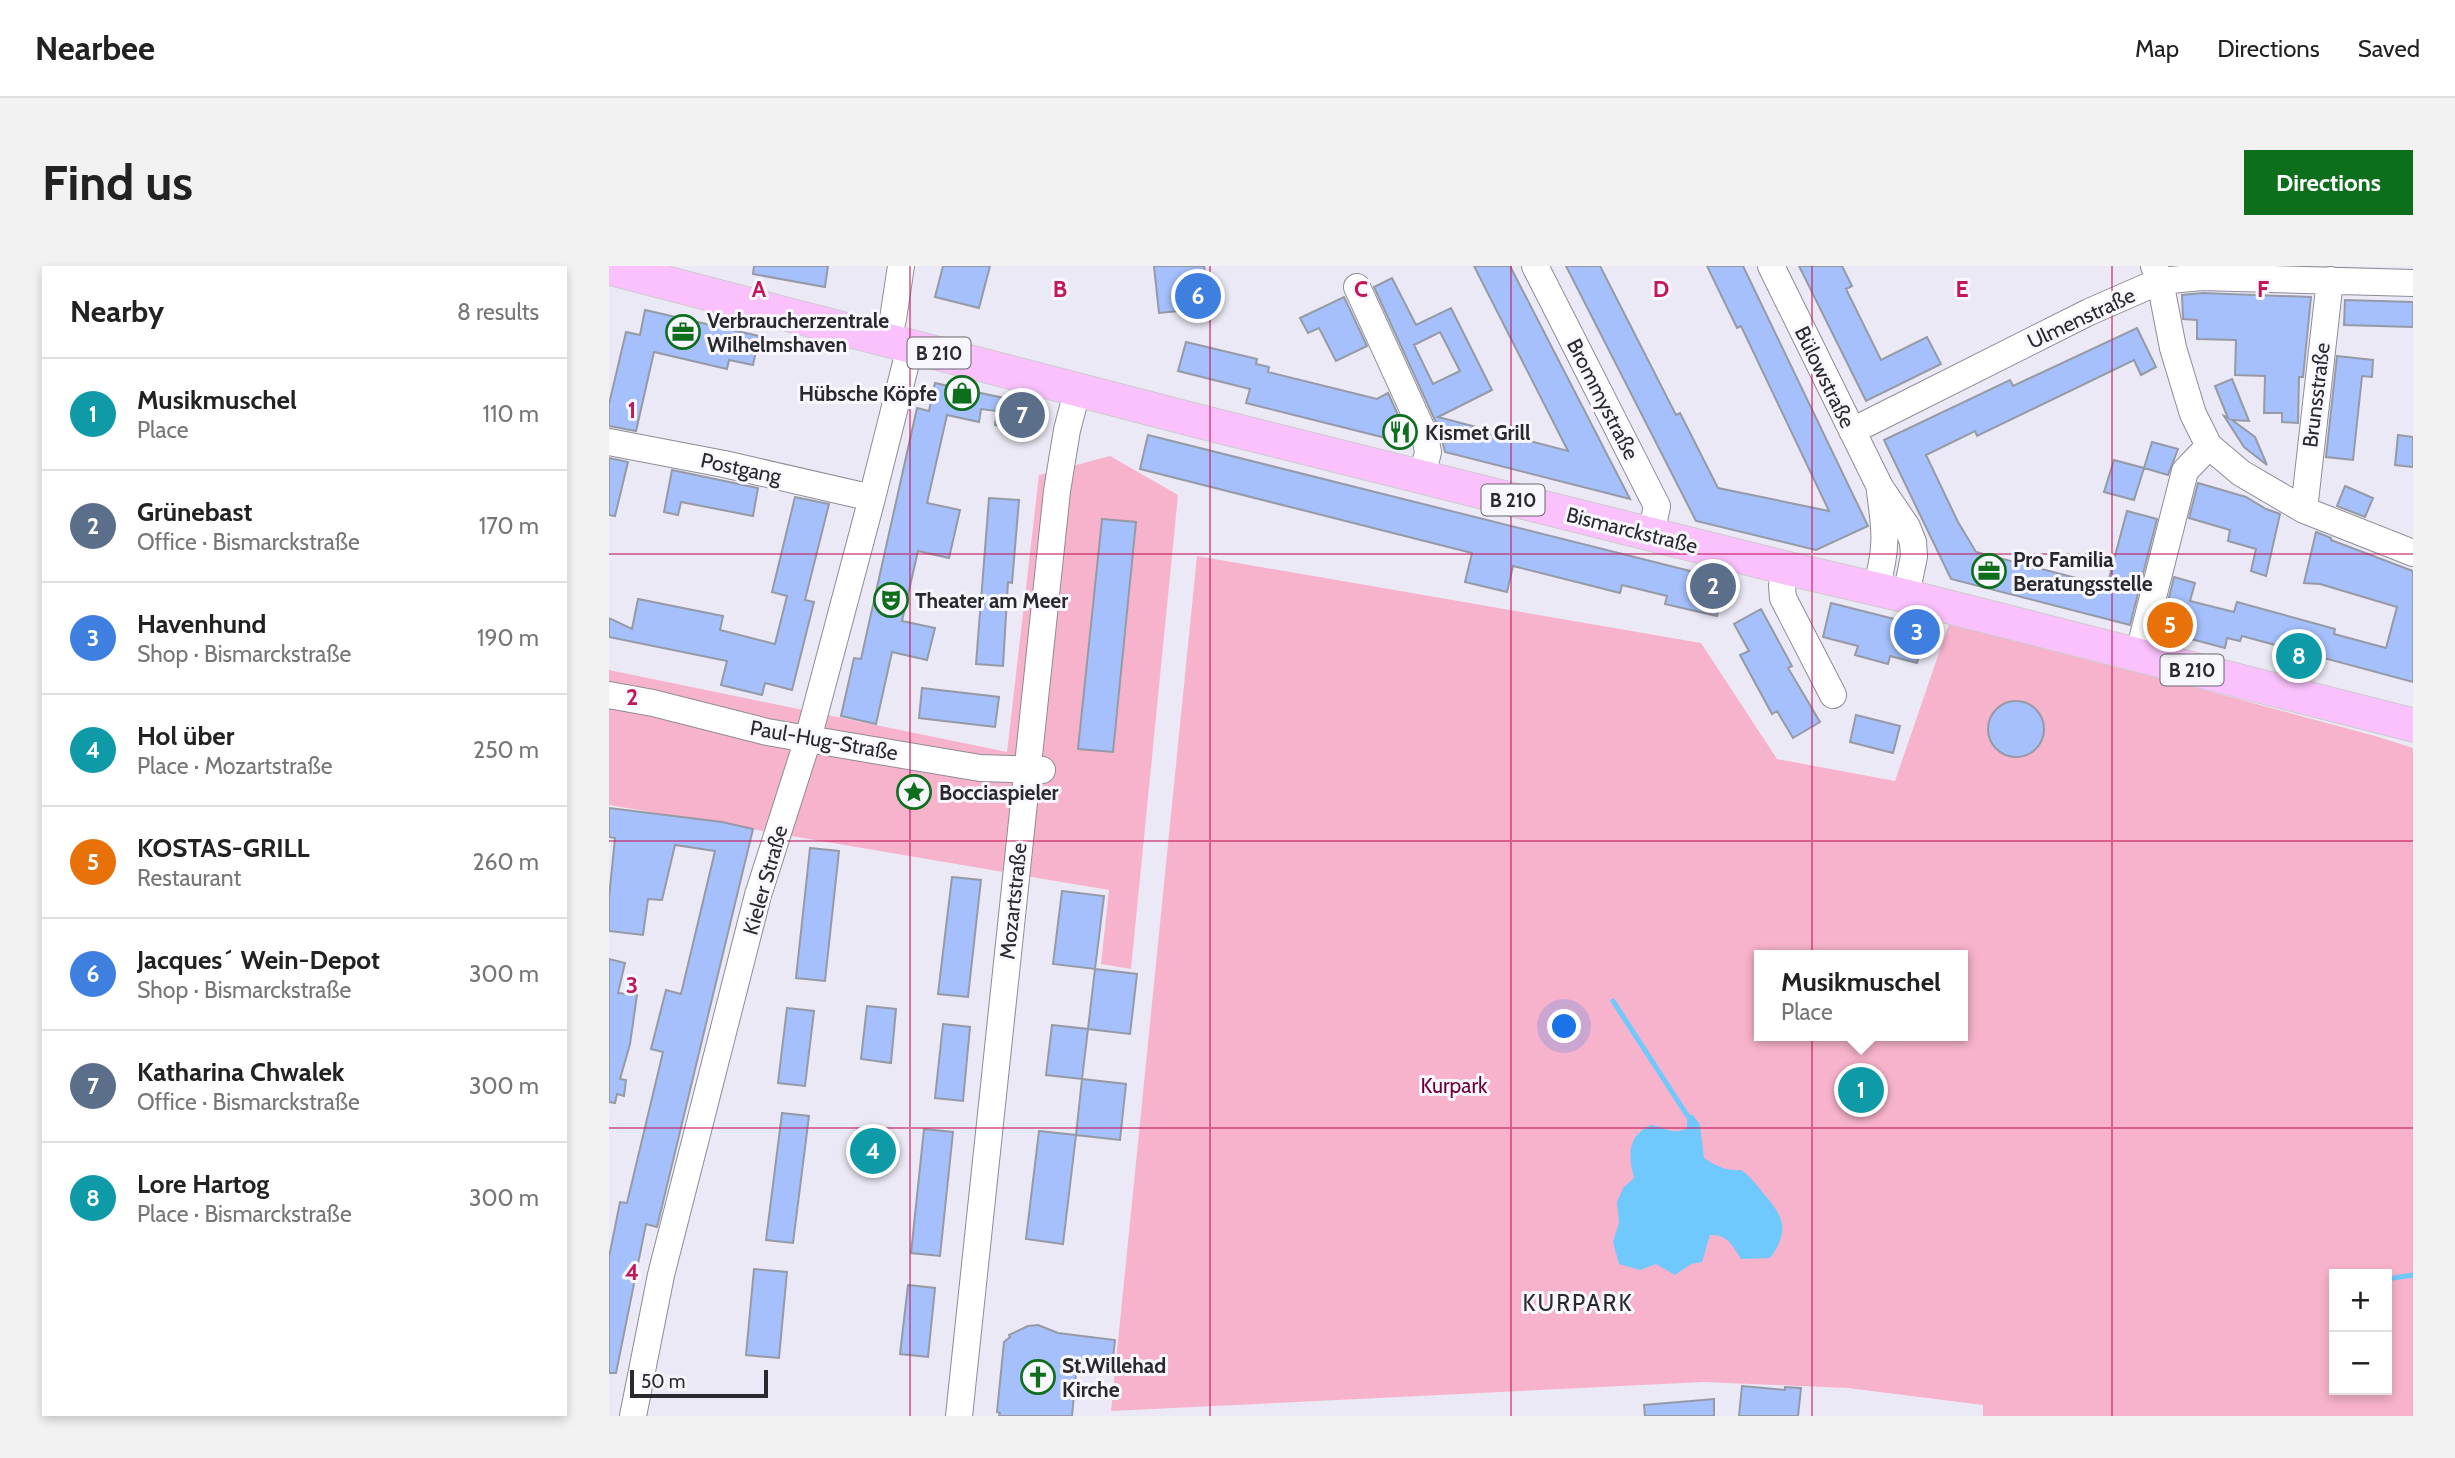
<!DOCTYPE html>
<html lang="en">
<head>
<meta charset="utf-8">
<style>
  body { margin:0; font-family:Cabin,sans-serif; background:#f2f2f2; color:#222 }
  .controls { position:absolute; right:21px; bottom:21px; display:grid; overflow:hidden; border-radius:0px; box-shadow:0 4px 10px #0003 }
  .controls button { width:63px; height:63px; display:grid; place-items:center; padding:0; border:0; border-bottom:2px solid #e0e0e0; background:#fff; color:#222; font:35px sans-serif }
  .scale { position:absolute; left:21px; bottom:18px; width:138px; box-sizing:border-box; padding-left:7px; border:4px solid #2a292d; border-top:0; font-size:19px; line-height:24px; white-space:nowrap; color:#2a292d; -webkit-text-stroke:5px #f8f7fe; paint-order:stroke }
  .you { position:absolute; left:956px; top:761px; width:24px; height:24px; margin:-18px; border:5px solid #fff; border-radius:50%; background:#1a73e8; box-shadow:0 0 0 10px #1a73e833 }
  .badge { display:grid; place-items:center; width:46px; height:46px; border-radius:50%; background:#0d6e1c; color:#fff; font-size:23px; font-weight:700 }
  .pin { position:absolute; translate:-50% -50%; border:4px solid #fff; box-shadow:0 2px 7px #0006 }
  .popup { position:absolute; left:1145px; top:684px; width:214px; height:91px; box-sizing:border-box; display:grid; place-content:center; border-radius:0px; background:#fff; filter:drop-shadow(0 2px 5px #0005); font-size:23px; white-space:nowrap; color:#767676 }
  .popup b { font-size:26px; color:#222 }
  .popup::after { content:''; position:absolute; left:50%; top:100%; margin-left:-14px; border:14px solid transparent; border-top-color:#fff }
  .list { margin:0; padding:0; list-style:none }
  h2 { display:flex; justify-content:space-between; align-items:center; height:91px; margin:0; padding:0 28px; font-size:30px }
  h2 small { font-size:23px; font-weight:400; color:#767676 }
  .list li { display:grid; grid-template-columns:46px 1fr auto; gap:21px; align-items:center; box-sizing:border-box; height:112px; padding:0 28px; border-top:2px solid #e0e0e0 }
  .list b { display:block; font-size:26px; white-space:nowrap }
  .list p { margin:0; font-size:23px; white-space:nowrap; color:#767676 }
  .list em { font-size:23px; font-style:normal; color:#767676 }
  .map { position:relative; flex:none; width:1804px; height:1150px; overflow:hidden; border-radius:0px }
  header { display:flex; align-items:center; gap:42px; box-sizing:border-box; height:98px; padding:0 35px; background:#fff; border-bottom:2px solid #e0e0e0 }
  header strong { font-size:33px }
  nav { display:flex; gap:38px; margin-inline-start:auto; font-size:24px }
  .intro { display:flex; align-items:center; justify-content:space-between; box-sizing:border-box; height:168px; padding:0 42px }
  h1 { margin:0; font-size:49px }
  .button { padding:18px 32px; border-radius:0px; background:#0d6e1c; color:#fff; font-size:24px; font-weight:700 }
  main { display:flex; gap:42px; padding:0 42px }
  aside { flex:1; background:#fff; border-radius:0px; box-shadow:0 4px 10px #0003 }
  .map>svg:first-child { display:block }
</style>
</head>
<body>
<header>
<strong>Nearbee</strong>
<nav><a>Map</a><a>Directions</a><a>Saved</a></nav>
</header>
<div class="intro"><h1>Find us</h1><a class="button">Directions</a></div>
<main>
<aside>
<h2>Nearby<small>8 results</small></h2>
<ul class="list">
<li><span class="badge" style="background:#0f9aa8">1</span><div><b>Musikmuschel</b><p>Place</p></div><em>110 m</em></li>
<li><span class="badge" style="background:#5c6f8a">2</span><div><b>Grünebast</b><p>Office · Bismarckstraße</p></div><em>170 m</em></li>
<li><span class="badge" style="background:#3f7fe0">3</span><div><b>Havenhund</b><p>Shop · Bismarckstraße</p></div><em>190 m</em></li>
<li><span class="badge" style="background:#0f9aa8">4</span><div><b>Hol über</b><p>Place · Mozartstraße</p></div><em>250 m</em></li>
<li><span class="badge" style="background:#e8710a">5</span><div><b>KOSTAS-GRILL</b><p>Restaurant</p></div><em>260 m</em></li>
<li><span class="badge" style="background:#3f7fe0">6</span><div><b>Jacques´ Wein-Depot</b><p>Shop · Bismarckstraße</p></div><em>300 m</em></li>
<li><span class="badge" style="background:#5c6f8a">7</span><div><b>Katharina Chwalek</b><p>Office · Bismarckstraße</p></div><em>300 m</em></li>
<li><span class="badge" style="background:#0f9aa8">8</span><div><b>Lore Hartog</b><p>Place · Bismarckstraße</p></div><em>300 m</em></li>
</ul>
</aside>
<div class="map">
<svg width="1804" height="1150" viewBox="0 0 1804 1150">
  <rect width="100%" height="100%" fill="#ebe9f5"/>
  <!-- green -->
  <path fill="#f7b3cb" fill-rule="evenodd" d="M501 190 569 229 522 703 492 698 500 624 0 539V404L398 486 430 209Z
    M588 290 1092 377 1168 493 1286 515 1341 355 1766 470 1804 482V1150H1374V1139L1239 1122 1095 1116 502 1145ZM1150 689H1354V770H1150ZM1725 1008H1778V1124H1725Z"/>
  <!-- water -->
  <path fill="#6fc9fc" d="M1078 849H1084L1091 859 1095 892C1107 900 1117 905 1132 904 1141 910 1148 919 1155 928 1175 951 1181 965 1161 992L1132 993C1124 980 1118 968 1101 969L1093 996 1082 998 1066 1009 1047 998 1031 1004 1010 998 1004 976 1010 957 1008 936 1014 922 1025 912C1019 889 1018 870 1042 859 1056 861 1065 870 1078 862Z"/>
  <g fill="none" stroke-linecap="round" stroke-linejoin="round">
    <!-- stream -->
    <path stroke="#6fc9fc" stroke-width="5" d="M1004 735 1078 849
      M1778 1013 1804 1009"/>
  </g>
  <!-- building -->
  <path fill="#a5c0fc" stroke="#959aa5" stroke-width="2" fill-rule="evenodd" d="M145 0H219L216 21 144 8Z
    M334 0H381L370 42 326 31Z
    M545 0H595L600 42 550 47Z
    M865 0H901L1021 233 836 186 830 163 765 21 783 12 807 59 842 42 883 124 829 151 959 185ZM831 66 851 105 824 118 805 79Z
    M957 0H991L1067 149 1071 147 1109 222 1220 245 1132 60 1128 62 1098 0H1134L1259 260 1207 284 1087 255Z
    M1190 0H1233L1243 20 1237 23 1272 94 1318 71 1332 98 1257 135Z
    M1594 27 1702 31 1694 111H1690L1689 157 1673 156V147H1655L1656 110 1626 109 1627 74 1588 73V54L1574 53 1573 29Z
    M735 31 758 80 727 95 710 62 699 67 691 52Z
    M1736 34 1804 36V61L1735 59Z
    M36 44 150 70 144 99 120 94 118 103 45 86 27 165 0 160V138L17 66 31 69Z
    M1528 62 1547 101 1532 109 1525 94 1368 170 1366 165 1317 189 1349 256 1367 286 1498 320 1518 245 1548 253 1521 359 1342 313 1275 174 1401 114 1404 120Z
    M577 76 648 93 647 98 660 101 659 106 768 133 779 127 798 169 793 176 637 137 641 123 569 105Z
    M1728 90 1764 94 1763 111 1753 110 1744 194 1717 191Z
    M1623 113 1640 155 1623 154 1646 171 1658 199 1635 181 1615 150 1619 152 1606 120Z
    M326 117 413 136V140L421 142 415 166 386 159 388 145 372 143 370 156 338 149 318 237 351 244 340 292 309 285 293 355 326 362 318 394 283 386 267 458 232 450 245 392 252 393 308 142 320 145Z
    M539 169 1117 314 1108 350 1056 338 1058 330 1013 319 1011 327 904 300 898 326 856 316 863 287 531 203Z
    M1789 169 1804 171V201L1786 199Z
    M1543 176 1569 183 1559 209 1535 202Z
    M0 192 19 196 6 250 0 249Z
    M1505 194 1535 202 1525 234 1495 226Z
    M63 204 149 222 144 250 72 236 69 249 55 246Z
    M1589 217 1637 231 1657 243 1671 248 1657 310 1642 305 1647 283 1619 275 1621 264 1580 252Z
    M1736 220 1764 232 1756 251 1728 240Z
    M186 231 220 238 196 334 205 336 183 424 156 417 153 429 112 419 118 395 0 371V352L23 363 29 333 114 350 111 364 166 378 178 330 163 326Z
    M380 232 410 234 403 317 399 316 394 400 367 398Z
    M493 253 527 256 504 486 469 483Z
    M1707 266 1722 272V274L1804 305V416L1633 370 1631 375 1618 372 1616 382 1552 365 1565 311 1586 317 1581 335 1625 346 1628 336 1726 363 1725 368 1777 382 1788 341 1711 318 1695 317Z
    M1222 337 1317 361 1308 397 1281 390 1279 398 1246 389 1249 380 1214 371Z
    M1152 343 1183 400 1179 402 1211 456 1184 472 1168 445 1163 448 1131 389 1140 385 1125 358Z
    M313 422 390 431 386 461 310 452Z
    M1379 463a28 28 0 1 1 56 0a28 28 0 1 1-56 0Z
    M1247 449 1291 460 1284 487 1241 476Z
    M0 542 113 556 144 563 48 961 37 958 7 1107H0V991L11 936 18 937 54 786 42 783 57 724 72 728 106 585 66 579 53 634 39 633 34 669 0 665V632L6 572 0 571Z
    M201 582 230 585 216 715 187 712Z
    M343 611 372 614 359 731 329 728Z
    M453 625 495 630 486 703 444 698Z
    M0 693 16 697 9 727 28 729 21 778 11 813 17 814 15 830 8 828 6 837 0 836Z
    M486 703 528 708 521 768 479 763Z
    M258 740 287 743 282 797 252 793Z
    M178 742 205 745 196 820 169 817Z
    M334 758 361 761 354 835 326 832Z
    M443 759 479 763 473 813 437 809Z
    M1233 824a19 19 0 1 1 38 0a19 19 0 1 1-38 0Z
    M473 813 517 818 511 874 467 869Z
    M173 847 200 850 184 977 157 974Z
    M315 863 344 866 331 990 302 987Z
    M430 865 467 869 454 978 417 973Z
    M145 1003 178 1006 170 1092 137 1089Z
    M299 1019 326 1022 319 1091 291 1088Z
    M429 1059 449 1067 506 1074 503 1101 468 1097 463 1150H390L391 1147 388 1146 395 1076 401 1071 400 1069 419 1060Z
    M1133 1120 1176 1124V1121L1192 1122 1189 1150H1130Z
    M1105 1133V1150H1036L1035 1139Z"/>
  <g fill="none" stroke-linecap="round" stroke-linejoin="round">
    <!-- minor casing -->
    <g stroke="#8d8b96" stroke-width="28">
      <path id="minor" d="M926 0 1048 240 1042 268
        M1162 0 1271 221 1298 261 1304 276 1305 290 1297 330
        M1545 0 1551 15 1564 82 1584 148 1600 180 1632 207 1695 244 1804 287
        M748 21 816 170 819 186 813 211
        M278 75 284 53 292 0
        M1243 165 1480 46 1551 15 1593 11 1804 17
        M0 176 115 198 263 232
        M1695 244 1721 14
        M1177 302 1173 320 1174 332 1224 429
        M1267 323C1278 283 1277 267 1271 226
        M1529 390 1576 205 1600 180
        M0 429 44 437 158 466 199 473 371 502 433 504
        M24 1150 52 1009 149 629 199 473 263 232 301 81
        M350 1150 448 225 458 164 469 122"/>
    </g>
    <!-- major casing -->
    <g stroke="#cccccd" stroke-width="35">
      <path id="major" d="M0 2 585 154 1177 302 1297 330 1804 459"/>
    </g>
    <!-- minor -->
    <use href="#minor" stroke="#fff" stroke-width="26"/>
    <!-- major -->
    <use href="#major" stroke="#fac1fd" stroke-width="33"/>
  </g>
  <!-- grid -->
  <path fill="none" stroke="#c2185b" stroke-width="2" stroke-opacity="0.55" d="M301 0V1150M601 0V1150M902 0V1150M1203 0V1150M1503 0V1150M0 288H1804M0 575H1804M0 862H1804"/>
  <!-- icons -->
  <defs>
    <g id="office-ring" transform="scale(1.75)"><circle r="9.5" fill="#f8f7fe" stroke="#0d6e1c" stroke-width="1.5"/><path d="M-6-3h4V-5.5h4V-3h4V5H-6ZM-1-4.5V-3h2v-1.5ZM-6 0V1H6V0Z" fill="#0d6e1c"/></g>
    <g id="shop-ring" transform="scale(1.75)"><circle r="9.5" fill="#f8f7fe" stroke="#0d6e1c" stroke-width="1.5"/><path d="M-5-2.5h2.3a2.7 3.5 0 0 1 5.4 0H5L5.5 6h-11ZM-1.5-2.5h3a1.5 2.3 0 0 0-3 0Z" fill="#0d6e1c"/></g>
    <g id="restaurant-ring" transform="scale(1.75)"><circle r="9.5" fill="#f8f7fe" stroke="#0d6e1c" stroke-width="1.5"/><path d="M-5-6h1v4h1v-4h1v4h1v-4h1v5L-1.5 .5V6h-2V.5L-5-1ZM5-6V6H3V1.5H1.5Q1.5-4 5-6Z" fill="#0d6e1c"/></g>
    <g id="theatre-ring" transform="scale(1.75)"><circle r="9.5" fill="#f8f7fe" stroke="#0d6e1c" stroke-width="1.5"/><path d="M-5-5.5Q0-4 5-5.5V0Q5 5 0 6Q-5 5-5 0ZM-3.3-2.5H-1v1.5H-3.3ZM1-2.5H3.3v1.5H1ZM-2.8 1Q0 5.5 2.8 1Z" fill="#0d6e1c"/></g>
    <g id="sight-ring" transform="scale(1.75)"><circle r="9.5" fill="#f8f7fe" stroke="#0d6e1c" stroke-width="1.5"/><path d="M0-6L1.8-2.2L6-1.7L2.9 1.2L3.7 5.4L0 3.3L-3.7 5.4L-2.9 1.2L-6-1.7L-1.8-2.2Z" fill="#0d6e1c"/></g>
    <g id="church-ring" transform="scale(1.75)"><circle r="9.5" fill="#f8f7fe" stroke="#0d6e1c" stroke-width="1.5"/><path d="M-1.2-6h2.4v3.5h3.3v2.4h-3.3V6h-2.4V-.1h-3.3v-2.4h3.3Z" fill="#0d6e1c"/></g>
  </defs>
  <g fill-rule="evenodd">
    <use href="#office-ring" x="74" y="66"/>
    <use href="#shop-ring" x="353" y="127"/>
    <use href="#restaurant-ring" x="791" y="166"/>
    <use href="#office-ring" x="1380" y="305"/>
    <use href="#theatre-ring" x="282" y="334"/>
    <use href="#sight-ring" x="305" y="526"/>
    <use href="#church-ring" x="429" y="1111"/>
  </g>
  <g text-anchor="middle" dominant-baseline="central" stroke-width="6" stroke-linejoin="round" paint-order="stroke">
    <!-- shield labels -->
    <g fill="#f8f7fe" stroke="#68676c" stroke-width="2">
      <rect x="298.5" y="71.5" width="63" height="31" rx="5"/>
      <rect x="872.5" y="218.5" width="63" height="31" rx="5"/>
      <rect x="1551.5" y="388.5" width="63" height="31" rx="5"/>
    </g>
    <g font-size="19" font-weight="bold" fill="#2a292d">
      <text x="330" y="87">B 210</text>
      <text x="904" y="234">B 210</text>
      <text x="1583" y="404">B 210</text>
    </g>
    <!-- street labels -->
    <g font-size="21" fill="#2a292d" stroke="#f8f7fe">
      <text transform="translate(1472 52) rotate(-25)">Ulmenstraße</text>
      <text transform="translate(1216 111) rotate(64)">Bülowstraße</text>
      <text transform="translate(1707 129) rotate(-83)">Brunsstraße</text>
      <text transform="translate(994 133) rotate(63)">Brommystraße</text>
      <text transform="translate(132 202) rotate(12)">Postgang</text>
      <text transform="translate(1023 264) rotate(14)">Bismarckstraße</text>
      <text transform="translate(215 474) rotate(10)">Paul-Hug-Straße</text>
      <text transform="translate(156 614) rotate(-74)">Kieler Straße</text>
      <text transform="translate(404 635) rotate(-84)">Mozartstraße</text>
    </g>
    <!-- poi labels -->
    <g font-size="21" font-weight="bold" fill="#2a292d" stroke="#f8f7fe" text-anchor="start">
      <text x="98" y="54">Verbraucherzentrale<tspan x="98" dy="24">Wilhelmshaven</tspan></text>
      <text x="328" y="127" text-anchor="end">Hübsche Köpfe</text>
      <text x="816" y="166">Kismet Grill</text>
      <text x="1404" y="293">Pro Familia<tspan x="1404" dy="24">Beratungsstelle</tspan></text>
      <text x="306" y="334">Theater am Meer</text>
      <text x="330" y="526">Bocciaspieler</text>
      <text x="453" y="1099">St.Willehad<tspan x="453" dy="24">Kirche</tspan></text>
    </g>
    <!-- park labels -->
    <g font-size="21" fill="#6c003c" stroke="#f8f7fe">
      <text x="845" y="819">Kurpark</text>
    </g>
    <!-- neighbourhood labels -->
    <g font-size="23" letter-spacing="2" fill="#2a292d" stroke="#f8f7fe">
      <text x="969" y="1037">KURPARK</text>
    </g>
  </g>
  <g font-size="23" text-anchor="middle" font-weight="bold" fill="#c2185b" stroke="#f8f7fe" stroke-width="6" stroke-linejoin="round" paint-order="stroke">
    <text x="150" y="31">A</text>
    <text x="451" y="31">B</text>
    <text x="752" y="31">C</text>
    <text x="1052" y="31">D</text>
    <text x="1353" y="31">E</text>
    <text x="1654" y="31">F</text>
    <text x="23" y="152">1</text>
    <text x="23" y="439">2</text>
    <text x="23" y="727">3</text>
    <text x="23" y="1014">4</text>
  </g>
</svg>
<div class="controls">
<button>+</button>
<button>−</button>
</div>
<div class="scale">50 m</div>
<div class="you"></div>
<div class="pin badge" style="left:1252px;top:824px;background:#0f9aa8">1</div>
<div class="popup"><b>Musikmuschel</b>Place</div>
<div class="pin badge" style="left:1104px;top:320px;background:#5c6f8a">2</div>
<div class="pin badge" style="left:1308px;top:366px;background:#3f7fe0">3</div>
<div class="pin badge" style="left:264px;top:885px;background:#0f9aa8">4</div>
<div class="pin badge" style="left:1561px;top:359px;background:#e8710a">5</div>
<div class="pin badge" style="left:589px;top:30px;background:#3f7fe0">6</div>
<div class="pin badge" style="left:413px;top:149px;background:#5c6f8a">7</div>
<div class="pin badge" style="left:1690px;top:390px;background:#0f9aa8">8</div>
</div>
</main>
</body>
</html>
